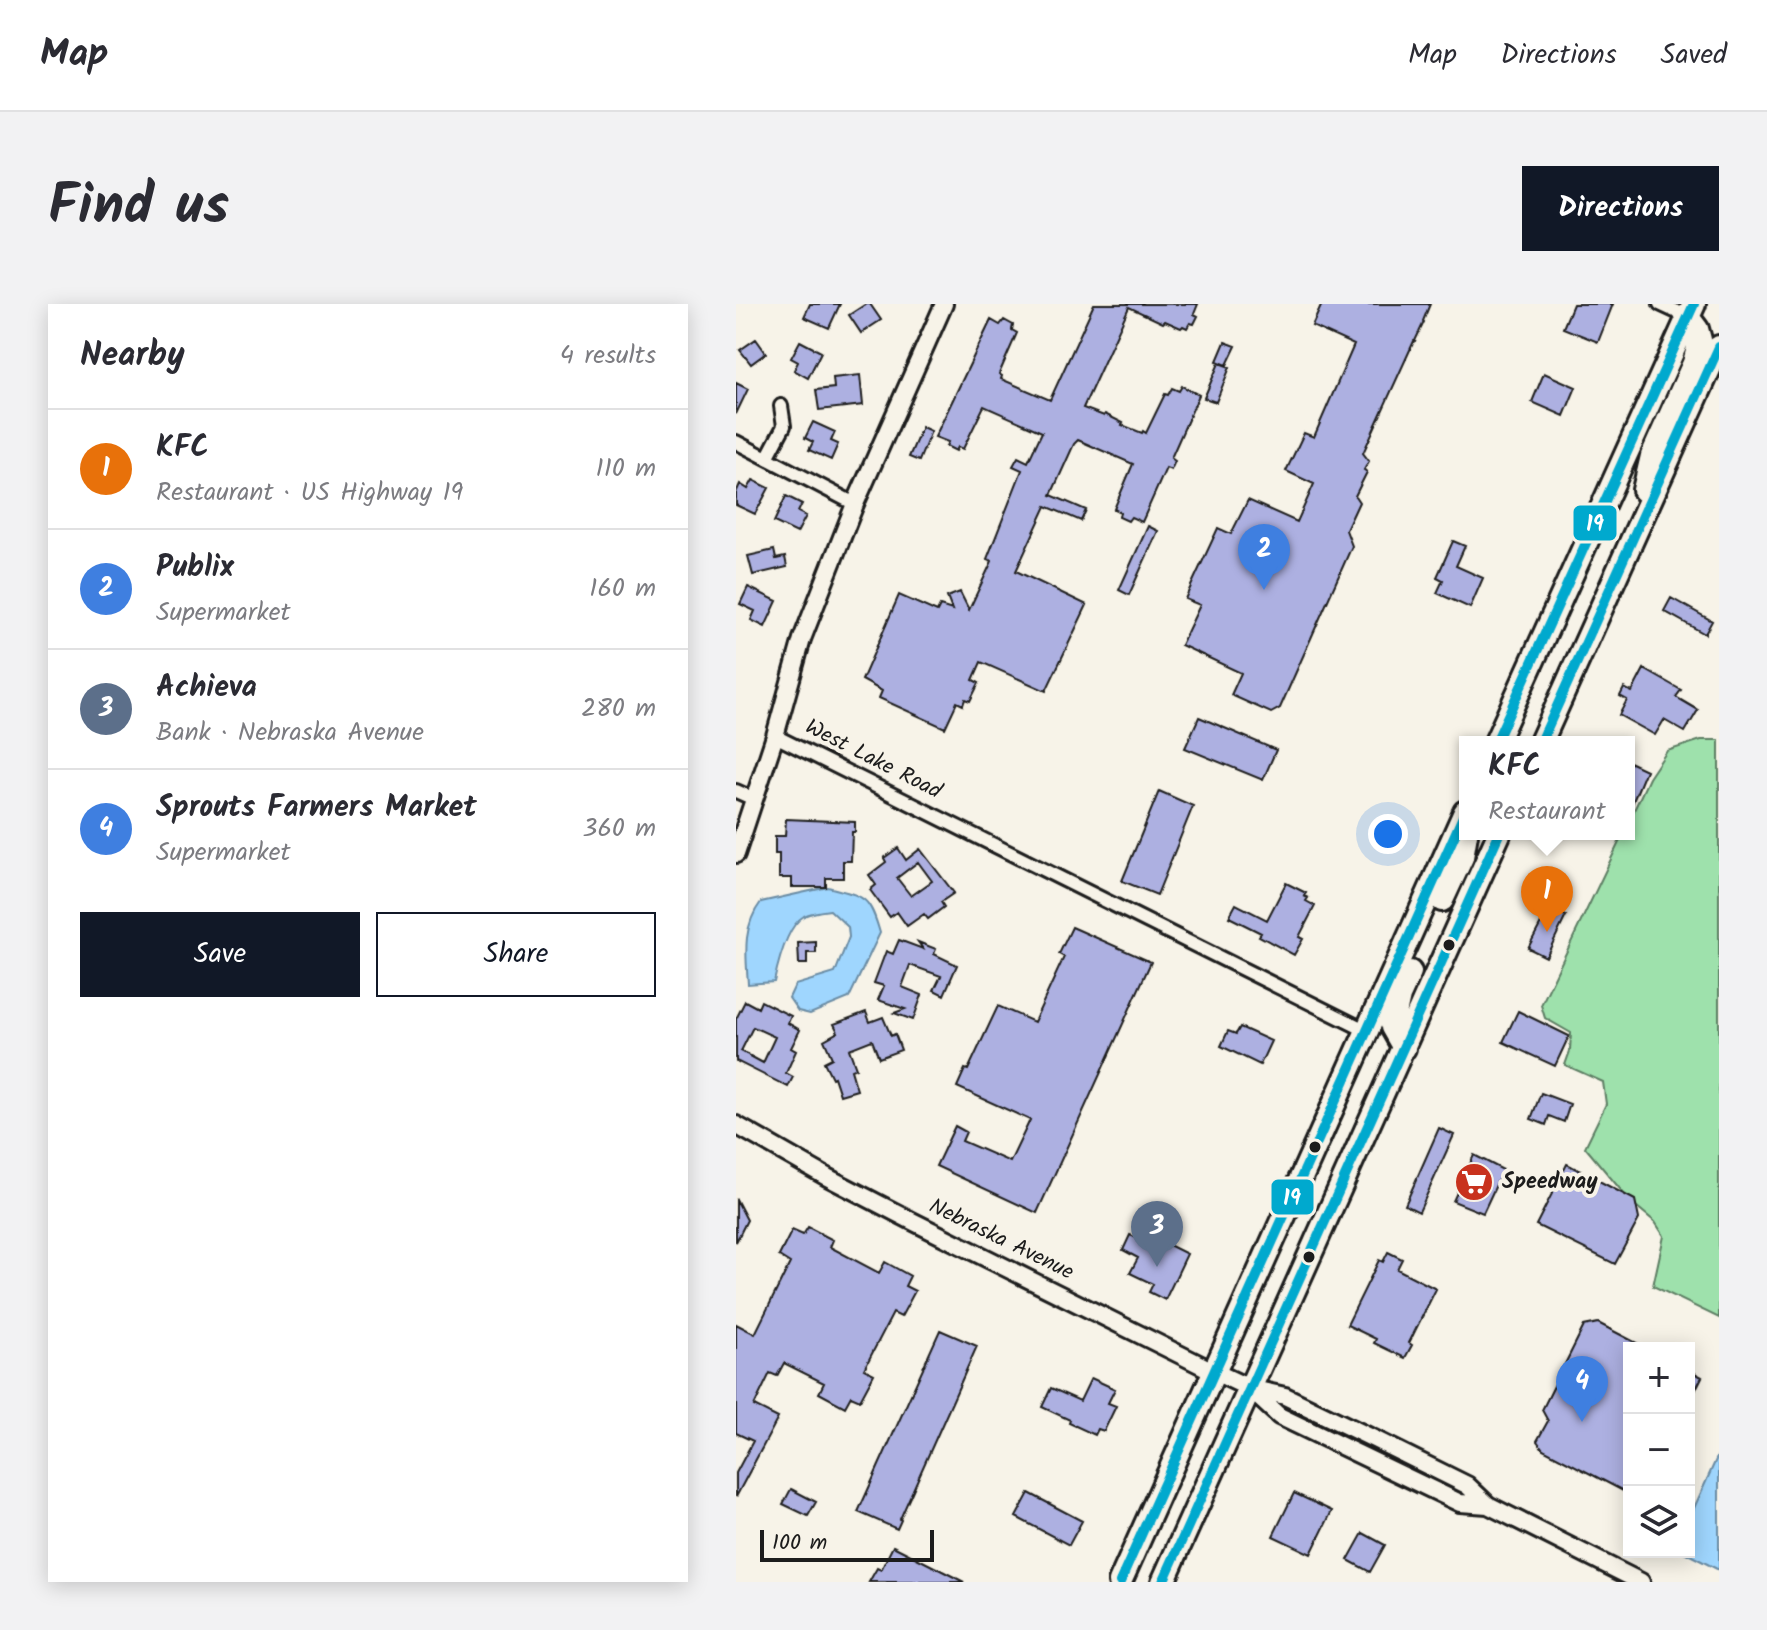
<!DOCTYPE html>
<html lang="en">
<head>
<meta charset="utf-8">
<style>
  body { margin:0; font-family:Kalam,sans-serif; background:#f2f2f3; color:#2b2b33 }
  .controls { position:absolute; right:24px; bottom:24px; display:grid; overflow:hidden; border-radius:0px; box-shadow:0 4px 20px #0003 }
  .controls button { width:72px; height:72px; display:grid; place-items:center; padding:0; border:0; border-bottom:2px solid #e1e1e2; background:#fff; color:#2b2b33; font:40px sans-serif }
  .scale { position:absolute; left:24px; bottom:20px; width:174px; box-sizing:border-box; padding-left:8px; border:4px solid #1c1c1c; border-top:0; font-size:22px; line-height:28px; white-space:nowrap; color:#1c1c1c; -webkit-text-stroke:6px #f7f3e8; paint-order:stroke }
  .you { position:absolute; left:652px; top:530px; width:28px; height:28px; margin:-20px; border:6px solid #fff; border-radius:50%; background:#1a73e8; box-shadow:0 0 0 12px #1a73e833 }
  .badge { display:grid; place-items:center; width:52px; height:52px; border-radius:50%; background:#111827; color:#fff; font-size:26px; font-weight:700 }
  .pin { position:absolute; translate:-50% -66px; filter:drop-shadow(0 2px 4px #0008) }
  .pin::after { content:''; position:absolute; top:42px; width:28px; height:24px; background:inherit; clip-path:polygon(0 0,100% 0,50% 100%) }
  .popup { position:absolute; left:723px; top:432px; width:176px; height:104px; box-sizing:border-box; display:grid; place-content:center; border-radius:0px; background:#fff; filter:drop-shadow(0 2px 6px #0005); font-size:26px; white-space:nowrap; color:#7c7c81 }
  .popup b { font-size:30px; color:#2b2b33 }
  .popup::after { content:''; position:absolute; left:50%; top:100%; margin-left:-16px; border:16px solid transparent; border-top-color:#fff }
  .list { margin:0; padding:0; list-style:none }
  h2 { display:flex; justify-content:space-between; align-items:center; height:104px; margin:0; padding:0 32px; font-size:34px }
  h2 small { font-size:26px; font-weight:400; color:#7c7c81 }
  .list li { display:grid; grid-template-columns:52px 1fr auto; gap:24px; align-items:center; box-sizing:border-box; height:120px; padding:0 32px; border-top:2px solid #e1e1e2 }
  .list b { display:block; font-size:30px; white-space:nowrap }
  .list p { margin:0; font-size:26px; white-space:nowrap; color:#7c7c81 }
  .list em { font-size:26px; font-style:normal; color:#7c7c81 }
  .actions { display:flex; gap:16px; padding:24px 32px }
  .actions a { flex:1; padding:18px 0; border:2px solid #111827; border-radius:0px; text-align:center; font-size:28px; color:#111827 }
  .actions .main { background:#111827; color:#fff }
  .icon { flex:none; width:44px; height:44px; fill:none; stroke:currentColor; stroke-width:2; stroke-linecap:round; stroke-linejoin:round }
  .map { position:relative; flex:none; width:983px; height:1278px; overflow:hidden; border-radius:0px }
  header { display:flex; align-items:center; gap:48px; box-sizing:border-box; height:112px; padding:0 40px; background:#fff; border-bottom:2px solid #e1e1e2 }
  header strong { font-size:38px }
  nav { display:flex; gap:44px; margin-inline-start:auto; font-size:28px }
  .intro { display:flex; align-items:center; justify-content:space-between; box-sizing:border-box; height:192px; padding:0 48px }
  h1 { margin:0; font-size:56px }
  .button { padding:20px 36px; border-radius:0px; background:#111827; color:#fff; font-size:28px; font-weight:700 }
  main { display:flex; gap:48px; padding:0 48px }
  aside { flex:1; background:#fff; border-radius:0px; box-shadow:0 4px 20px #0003 }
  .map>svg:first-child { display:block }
</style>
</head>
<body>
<header>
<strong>Map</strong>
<nav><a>Map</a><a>Directions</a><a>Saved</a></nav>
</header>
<div class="intro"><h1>Find us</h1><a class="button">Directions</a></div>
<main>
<aside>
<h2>Nearby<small>4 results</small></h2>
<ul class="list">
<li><span class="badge" style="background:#e8710a">1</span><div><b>KFC</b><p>Restaurant · US Highway 19</p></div><em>110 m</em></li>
<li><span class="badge" style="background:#3f7fe0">2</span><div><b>Publix</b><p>Supermarket</p></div><em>160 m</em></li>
<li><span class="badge" style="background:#5c6f8a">3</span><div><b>Achieva</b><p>Bank · Nebraska Avenue</p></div><em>280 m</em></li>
<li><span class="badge" style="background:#3f7fe0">4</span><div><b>Sprouts Farmers Market</b><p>Supermarket</p></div><em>360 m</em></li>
</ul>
<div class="actions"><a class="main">Save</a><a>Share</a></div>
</aside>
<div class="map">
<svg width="983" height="1278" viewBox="0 0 983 1278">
  <rect width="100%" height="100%" fill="#f7f3e8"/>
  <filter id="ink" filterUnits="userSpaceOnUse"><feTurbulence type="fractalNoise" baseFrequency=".0125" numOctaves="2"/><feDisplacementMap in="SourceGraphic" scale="16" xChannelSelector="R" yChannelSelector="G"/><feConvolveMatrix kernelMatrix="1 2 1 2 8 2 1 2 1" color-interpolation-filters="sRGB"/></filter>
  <g filter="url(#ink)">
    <!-- green -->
    <path fill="#9ee1ac" stroke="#5d7e64" stroke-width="2" d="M965 436H983V1014L917 982 928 932 919 918 894 897 849 843 870 800 867 778 829 761 834 747 835 729 809 714 805 701 887 530H893V517L913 474 931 447Z"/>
    <!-- water -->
    <path fill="#9fd6fe" stroke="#6b8ca4" stroke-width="2" d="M92 583C129 593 133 591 144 629L113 694 74 710 62 707 53 694 59 681 99 669 113 633 112 623 94 606C86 607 76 608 68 612 51 622 42 659 38 678L12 680C10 651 6 623 25 598Z
      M983 1149V1266L948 1248H953V1215Z"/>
    <!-- building -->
    <path fill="#adb0e1" stroke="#1c1c1c" stroke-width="2" fill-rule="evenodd" d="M74 0H104L93 24 68 13Z
      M130 0H134L145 16 125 29 113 11Z
      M358 0H462L458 10 462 12 458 20 454 19 451 24 447 22 445 24 429 17 427 19 393 3 347 104 368 112 369 110 387 119 386 121 406 129 407 127 410 129 429 90 432 91 436 84 443 87 446 82 463 91 435 154 439 157 435 166 430 164 406 218 395 213 392 217 383 213 384 208 378 205 397 160 342 136 338 140 315 191 350 206 345 217 310 202 280 267 351 301 310 387 245 358 237 376 243 379 234 397 229 395 227 401 221 398 209 424 143 394 146 387 126 376 163 291 201 308 204 302 216 306 211 293 224 288 233 306 256 257 251 255 286 166 277 162 282 153 292 158 306 128 248 102 227 145 222 143 220 147 210 142 212 138 199 133 255 16 264 21 268 16 277 21 276 26 281 29 263 70 266 72 265 75 314 96Z
      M586 0H694L687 17 688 18 679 37H678L627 149 633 157 628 166 631 168 619 192 623 198 610 226 616 242 544 404 535 409 495 391 505 369 445 341 464 301 449 295 482 224 495 230 512 196 561 218 578 180 550 167 568 129 578 133 618 41 576 22Z
      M837 0H877L862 38 827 24Z
      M20 35 30 49 15 60 4 46Z
      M64 37 85 48 72 74 58 66 62 58 55 54Z
      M489 38 500 42 491 61 481 57Z
      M483 59 494 63 480 98 468 94Z
      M808 69 840 83 828 112 796 98Z
      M124 71 127 101 83 106 80 86 98 84 97 74Z
      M0 79 12 85 0 110Z
      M77 118 99 128 95 137 102 140 95 156 73 146 77 138 69 134Z
      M186 123 195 127 183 157 173 153Z
      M17 176 33 184 19 210 0 201V189L4 180 12 185Z
      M50 192 66 200 62 208 70 212 61 229 38 218Z
      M412 222 422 227 393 291 383 286Z
      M717 237 729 242 720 262 747 274 734 304 701 289 707 276 701 273Z
      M38 246 40 255 49 253 51 263 17 271 12 252Z
      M12 283 41 297 29 323 15 316 19 307 4 300Z
      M935 294 976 317 969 330 928 307Z
      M908 365 945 386 940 393 962 406 949 428 928 416 919 431 883 411 891 396 884 392 888 384 896 388Z
      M463 413 540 446 527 476 449 444Z
      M893 458 910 466 893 507Z
      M423 487 457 502 421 591 386 577Z
      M50 515 119 518V528H116L115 557H107V574H90V583H56V574H43V550H39V532H49Z
      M162 544 170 556 184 545 218 589 205 598 208 603 192 615 188 610 171 622 161 608 154 613 134 586 140 581 133 571 150 558 148 554ZM182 558 196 577 175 592 161 574Z
      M550 579 570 589 568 592 572 594 570 597 579 602 563 633 567 635 558 651 523 632 525 629 493 613 500 600 531 616Z
      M813 604 830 612 810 653 792 644Z
      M336 623 415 658 301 909 200 862 219 822 230 828 226 837 274 858 294 816 221 783 229 765 232 766 262 702 298 718 328 653 323 650Z
      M163 636 187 645 182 638 200 645 198 650 221 661 208 691 198 686 205 672 174 661 166 683 186 691 177 716 158 709 169 705 142 696 148 682 138 679 150 647 157 650Z
      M80 638V649H71V660H63L62 639Z
      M9 697 22 704 25 697 55 712 52 719 64 726 55 744 60 747 50 769 57 773 52 783 0 757V715ZM17 723 39 733 27 759 5 747Z
      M782 707 833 732 819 762 767 738Z
      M130 708 134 718 147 713 155 732 159 730 165 746 143 754 136 736 113 745 120 764 115 766 121 786 104 791 98 773 96 774 88 758 96 754 88 736 102 728 98 720Z
      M504 723 535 737 524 761 485 742 492 727 500 730Z
      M805 789 834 800 828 818 813 812 810 821 795 815Z
      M703 824 718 831 683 908 669 901Z
      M738 851 767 866 747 909 717 897Z
      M831 860 899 896 903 915 879 960 800 921Z
      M0 895 11 916 0 938Z
      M72 923 97 936 94 943 143 969 149 958 174 972 169 982 179 987 165 1013 157 1009 128 1065 138 1070 124 1096 115 1092 109 1103 83 1089 88 1079 48 1059 41 1072 34 1069 18 1102 42 1114 0 1193V1169L17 1137 0 1129V1020L19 1030 54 959 43 952 56 926 67 931Z
      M394 931 410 938 413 931 451 950 429 996 413 988 417 980 394 969 402 954 387 946Z
      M652 948 666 955 661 965 700 985 673 1039 676 1041 669 1054 638 1039 640 1035 611 1021 643 956 647 958Z
      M862 1019 910 1044H893V1190L807 1145 801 1137 812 1117 806 1106 848 1022Z
      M204 1026 241 1042 164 1215 165 1216 161 1225 122 1208Z
      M953 1066 966 1073 953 1099Z
      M355 1074 379 1085 372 1099 380 1102 368 1127 362 1125 359 1131 333 1119 334 1116 306 1103 315 1084 344 1097Z
      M55 1185 80 1198 72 1212 47 1200Z
      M293 1189 346 1217 333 1241 280 1213Z
      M558 1189 596 1207 575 1250 537 1232Z
      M627 1229 649 1241 634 1268 612 1256Z
      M157 1242 228 1278H133L141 1264 145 1266Z"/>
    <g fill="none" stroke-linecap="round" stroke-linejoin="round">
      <!-- street casing -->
      <g stroke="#1c1c1c" stroke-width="18">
        <path id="street" d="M924 0 952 13
          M0 138 119 200
          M31 154 48 122 45 102
          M39 432 631 727
          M0 487 18 495"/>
      </g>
      <!-- secondary casing -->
      <g stroke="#1c1c1c" stroke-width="22">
        <path id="secondary" d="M0 550 39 432 66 335 119 200 208 0
          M0 821 91 873 176 917 479 1068 513 1084 549 1092 638 1135 731 1181 752 1201 905 1278
          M515 1086 543 1112 724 1199 752 1201"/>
      </g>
      <!-- highway casing -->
      <g stroke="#1c1c1c" stroke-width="28">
        <path id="highway" d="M908 186 916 152 958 59 964 36 961 25 952 13
          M760 438 958 0
          M805 438 983 43
          M706 596 726 553 730 530
          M668 744 656 723 663 692 674 668
          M384 1278 729 508
          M427 1278 763 530"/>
      </g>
      <!-- street -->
      <use href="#street" stroke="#f7f3e8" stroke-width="12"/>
      <!-- secondary -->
      <use href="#secondary" stroke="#f7f3e8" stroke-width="16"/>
      <!-- highway -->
      <use href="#highway" stroke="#f7f3e8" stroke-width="22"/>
      <!-- bus-1 casing -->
      <g stroke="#f7f3e8" stroke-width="16">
        <path id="bus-1" d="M760 438 958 0
          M805 438 983 43
          M384 1278 729 508
          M427 1278 763 530"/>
      </g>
      <!-- bus-1 -->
      <use href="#bus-1" stroke="#00a9ce" stroke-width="10"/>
    </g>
  </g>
  <!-- icons -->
  <defs>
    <g id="supermarket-disc" transform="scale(2)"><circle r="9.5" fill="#c8321e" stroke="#f7f3e8"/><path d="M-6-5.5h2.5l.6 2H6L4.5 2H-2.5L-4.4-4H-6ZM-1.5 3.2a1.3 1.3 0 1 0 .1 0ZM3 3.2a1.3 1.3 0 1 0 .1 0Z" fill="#fff"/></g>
  </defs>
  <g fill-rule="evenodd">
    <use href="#supermarket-disc" x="738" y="878"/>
  </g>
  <!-- markers -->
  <g fill="#1c1c1c" stroke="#f7f3e8" stroke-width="3">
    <circle cx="713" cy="641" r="7"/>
    <circle cx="579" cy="843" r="7"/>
    <circle cx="573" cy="953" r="7"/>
  </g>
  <g text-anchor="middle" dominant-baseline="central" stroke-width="8" stroke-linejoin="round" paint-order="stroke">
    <!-- street labels -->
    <g font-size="22" fill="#1c1c1c" stroke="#f7f3e8">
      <text transform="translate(137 456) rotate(27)">West Lake Road</text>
      <text transform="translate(265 936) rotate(26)">Nebraska Avenue</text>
    </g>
    <!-- poi labels -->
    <g font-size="22" font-weight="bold" fill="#1c1c1c" stroke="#f7f3e8" text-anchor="start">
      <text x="766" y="878">Speedway</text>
    </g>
  </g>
  <g stroke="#f7f3e8" stroke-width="3">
    <rect x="836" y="200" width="46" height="38" rx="8" fill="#00a9ce"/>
    <rect x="534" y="874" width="45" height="38" rx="8" fill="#00a9ce"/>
  </g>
  <g font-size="22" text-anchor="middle" font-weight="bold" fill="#fff">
    <text x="859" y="227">19</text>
    <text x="556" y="901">19</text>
  </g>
</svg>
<div class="controls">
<button>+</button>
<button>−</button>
<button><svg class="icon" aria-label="layers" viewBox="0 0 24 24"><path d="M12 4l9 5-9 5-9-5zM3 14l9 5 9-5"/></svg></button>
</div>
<div class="scale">100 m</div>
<div class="you"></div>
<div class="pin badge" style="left:811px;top:628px;background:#e8710a">1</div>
<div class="popup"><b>KFC</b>Restaurant</div>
<div class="pin badge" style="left:528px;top:286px;background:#3f7fe0">2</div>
<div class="pin badge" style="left:421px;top:963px;background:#5c6f8a">3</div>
<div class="pin badge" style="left:846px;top:1118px;background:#3f7fe0">4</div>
</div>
</main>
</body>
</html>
